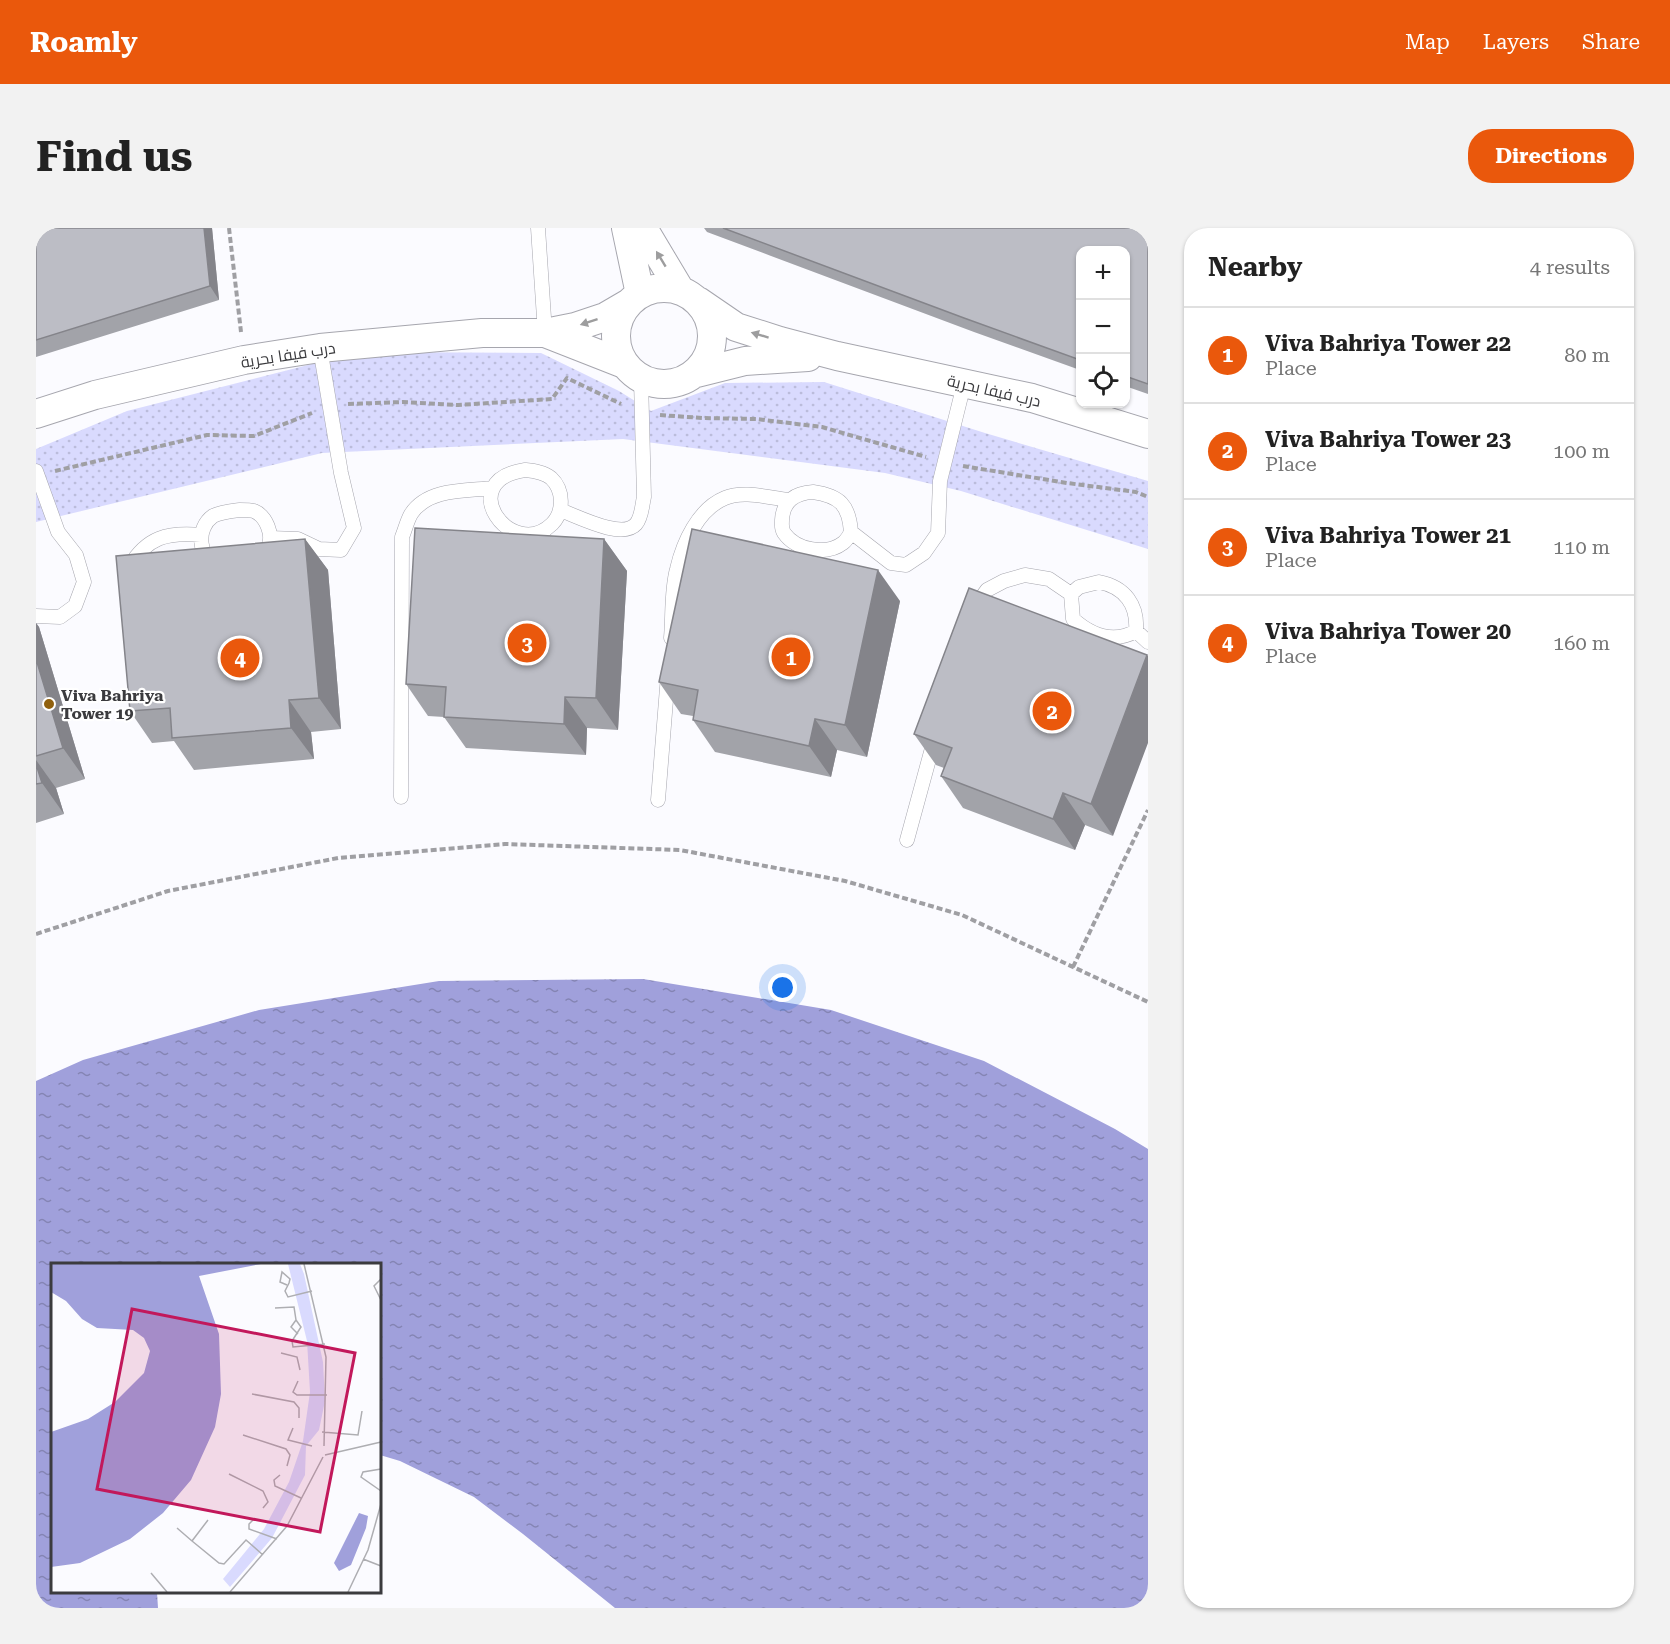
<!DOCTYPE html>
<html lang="en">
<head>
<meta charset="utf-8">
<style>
  body { margin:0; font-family:"Roboto Serif",Cairo,serif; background:#f2f2f2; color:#222 }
  .controls { position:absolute; right:18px; top:18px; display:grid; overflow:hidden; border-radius:12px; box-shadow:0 2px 4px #0004 }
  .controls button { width:54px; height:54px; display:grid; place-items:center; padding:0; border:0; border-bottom:2px solid #e0e0e0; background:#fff; color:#222; font:30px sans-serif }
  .you { position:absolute; left:747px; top:760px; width:21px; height:21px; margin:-15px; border:4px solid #fff; border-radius:50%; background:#1a73e8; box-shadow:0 0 0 9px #1a73e833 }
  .badge { display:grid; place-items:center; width:39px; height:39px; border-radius:50%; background:#ea580c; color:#fff; font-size:20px; font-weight:700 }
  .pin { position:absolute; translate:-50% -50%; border:3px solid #fff; box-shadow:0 2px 6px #0006 }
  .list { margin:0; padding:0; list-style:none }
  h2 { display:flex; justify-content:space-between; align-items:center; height:78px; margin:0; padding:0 24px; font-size:26px }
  h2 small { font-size:20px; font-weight:400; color:#767676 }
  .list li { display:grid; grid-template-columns:39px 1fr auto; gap:18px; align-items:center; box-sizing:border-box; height:96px; padding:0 24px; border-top:2px solid #e0e0e0 }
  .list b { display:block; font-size:22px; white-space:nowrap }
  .list p { margin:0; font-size:20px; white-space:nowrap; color:#767676 }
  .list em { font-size:20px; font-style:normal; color:#767676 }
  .icon { flex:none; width:33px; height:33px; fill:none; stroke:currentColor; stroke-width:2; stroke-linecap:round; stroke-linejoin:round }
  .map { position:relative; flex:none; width:1112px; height:1380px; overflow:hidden; border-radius:24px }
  header { display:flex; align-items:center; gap:36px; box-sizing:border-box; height:84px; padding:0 30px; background:#ea580c; color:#fff }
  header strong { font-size:28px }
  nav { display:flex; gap:33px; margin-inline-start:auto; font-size:21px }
  .intro { display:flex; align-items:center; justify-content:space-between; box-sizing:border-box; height:144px; padding:0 36px }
  h1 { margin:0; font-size:42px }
  .button { padding:15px 27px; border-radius:24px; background:#ea580c; color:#fff; font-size:21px; font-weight:700 }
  main { display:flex; gap:36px; padding:0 36px }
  aside { flex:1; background:#fff; border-radius:24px; box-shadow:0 2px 4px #0004 }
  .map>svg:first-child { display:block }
</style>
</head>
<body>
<header>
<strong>Roamly</strong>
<nav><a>Map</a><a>Layers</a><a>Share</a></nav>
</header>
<div class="intro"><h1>Find us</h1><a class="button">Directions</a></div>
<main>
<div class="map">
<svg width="1112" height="1380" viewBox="0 0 1112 1380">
  <defs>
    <pattern id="grass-dots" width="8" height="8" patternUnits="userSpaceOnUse" patternTransform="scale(1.5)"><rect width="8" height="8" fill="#d9dafe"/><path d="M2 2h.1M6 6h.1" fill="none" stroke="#bbbcdb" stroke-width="1.8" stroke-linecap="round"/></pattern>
    <pattern id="water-ripples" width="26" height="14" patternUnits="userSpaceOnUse" patternTransform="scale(1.5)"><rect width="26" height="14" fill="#a0a0db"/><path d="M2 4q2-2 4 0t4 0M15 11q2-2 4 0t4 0" fill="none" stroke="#8484b3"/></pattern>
  </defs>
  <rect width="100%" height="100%" fill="#fbfbff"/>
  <!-- grass -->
  <path fill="url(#grass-dots)" d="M323 124 505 125 583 163 615 183 689 155 788 154 949 205 1112 253V321L925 263 849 245 587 211 286 225 0 294V221L91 183Z"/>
  <!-- water -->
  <path fill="url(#water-ripples)" d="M607 751 795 782 948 833 1079 901 1112 921V1380H579L487 1306 438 1269 364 1233 344 1227V1036H16V1364H121L122 1380H0V853L47 832 223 782 403 753Z"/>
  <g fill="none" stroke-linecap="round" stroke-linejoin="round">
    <!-- lane casing -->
    <g stroke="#a6a6ae" stroke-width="15">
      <path id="lane" d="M502 0 509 105
        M489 242C498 243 508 244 515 250 528 262 528 284 516 296 476 335 416 253 489 242Z
        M0 243 22 304 40 327 48 354 39 378 24 389 0 388
        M777 264C804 268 813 277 815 304 813 308 811 312 807 315 790 328 760 322 748 305 745 300 746 297 746 292 747 273 759 265 777 264Z
        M204 282C209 282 214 282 218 283 230 288 238 307 232 319 224 334 198 340 183 336 161 330 160 300 177 288 185 284 196 283 204 282Z
        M524 282C541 288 586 312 600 296 606 289 606 277 608 269L605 151
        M815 304 855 335 870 337 888 325 902 305 904 253 928 156
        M234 310 262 311 283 321 305 322 318 300 305 245 284 120
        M93 339C111 309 131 304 165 307
        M1063 354C1089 359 1102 377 1100 403 1077 416 1055 407 1037 391L1035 366 1043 359Z
        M938 380 951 362 968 353 989 347 1013 351 1035 366
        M1100 403 1112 414
        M635 410C637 388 635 363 641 341 647 315 662 281 689 270 708 262 733 270 753 272
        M365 569 366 309C369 302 371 293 375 286 392 260 430 263 457 260
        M622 572 632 447
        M871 612 898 513"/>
    </g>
    <!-- street casing -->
    <g stroke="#a6a6ae" stroke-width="30">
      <path id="street" d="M590 0 604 66
        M607 0 644 62
        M580 108a48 48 0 1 1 96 0a48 48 0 1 1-96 0Z
        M662 73 700 99 744 113 801 128 996 170 1112 206
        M509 105 588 136
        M661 145 709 133 772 129
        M0 186 59 167 208 132 284 120 446 105H509L539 99 569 89 593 75"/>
    </g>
    <!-- path -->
    <path stroke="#9f9fa3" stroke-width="4" stroke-dasharray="6 3" stroke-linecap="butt" d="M193 0 205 104
      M312 176 367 174 422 177 516 171 531 150 585 176
      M624 187 666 190 720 191 786 199 890 229
      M927 238 1031 255 1100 264 1112 269
      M19 243 171 207 218 208 276 185
      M0 706 132 663 302 630 469 616 644 622 809 653 926 687 1112 774
      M1037 739 1112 582"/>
    <!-- lane -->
    <use href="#lane" stroke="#fff" stroke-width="14"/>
    <!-- street -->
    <use href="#street" stroke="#fff" stroke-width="28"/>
  </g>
  <!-- wall -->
  <path fill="#a2a3a9" d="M0 0H176L183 72 0 129Z
    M668 0H1112V166L1089 158V22H1044V142L938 104 671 4Z
    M269 311 292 342 305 501 275 504 278 531 158 542 138 513 116 515 94 483Z
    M568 311 591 343 582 502 551 500 550 527 430 520 408 489 392 488 370 456Z
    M933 360 1077 608 1049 597 1039 622 927 580 905 548 908 540 900 537 878 506Z
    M864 373 831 529 801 522 795 549 679 524 657 492V488L645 486 623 454Z
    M0 395 3 399 49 551 20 560 28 586 0 595Z"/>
  <!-- shaded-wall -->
  <path fill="#84848a" d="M168 0H176L183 72 174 58Z
    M269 311 292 342 305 501 283 470Z
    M568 311 591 343 582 502 560 470Z
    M842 342 864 373 831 529 809 497Z
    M0 395 3 399 49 551 27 520 0 431Z
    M1111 427 1112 428V515L1077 608 1055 576Z
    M529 469 551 500 550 527 528 496Z
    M253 472 275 504 278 531 255 500Z
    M779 491 801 522 795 549 773 518Z
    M0 532 20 560 28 586 6 555 0 536Z
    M1027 565 1049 597 1039 622 1017 591Z"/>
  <!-- building -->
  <path fill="#bcbdc5" stroke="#84848a" stroke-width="1.5" d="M0 0H168L174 58 0 112Z
    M687 0H1112V156L1089 148V22H1044V132L928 90Z
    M379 300 568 311 560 470 529 469 528 496 408 489 410 459 370 456Z
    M656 301 842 342 809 497 779 491 773 518 657 492 662 462 623 454Z
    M269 311 283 470 253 472 255 500 136 510 134 480 94 483 80 328Z
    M933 360 1111 427 1055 576 1027 565 1017 591 905 548 916 520 878 506Z
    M0 431 27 520 0 528Z
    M0 536 6 555 0 556Z"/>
  <!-- one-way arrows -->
  <defs><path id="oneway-solid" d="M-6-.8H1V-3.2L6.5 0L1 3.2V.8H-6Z" transform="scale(1.5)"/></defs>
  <g fill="#9d9d9e">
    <use href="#oneway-solid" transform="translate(625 31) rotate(-121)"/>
    <use href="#oneway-solid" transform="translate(553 94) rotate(162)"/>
    <use href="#oneway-solid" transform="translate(724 107) rotate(-163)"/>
  </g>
  <!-- markers -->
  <circle fill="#91610e" stroke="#fff" stroke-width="2" cx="13" cy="476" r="6"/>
  <g text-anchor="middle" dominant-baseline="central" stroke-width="4.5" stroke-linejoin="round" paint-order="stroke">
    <!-- street labels -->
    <g font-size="16" fill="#3b3b3e" stroke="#fff">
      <text transform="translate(252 127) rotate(-9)">درب فيفا بحرية</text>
      <text transform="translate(958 163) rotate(13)">درب فيفا بحرية</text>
    </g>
    <!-- poi labels -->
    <g font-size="16" font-weight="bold" fill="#3b3b3e" stroke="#fff" text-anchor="start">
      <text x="25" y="467">Viva Bahriya<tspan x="25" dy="18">Tower 19</tspan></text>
    </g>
  </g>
  <!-- overview -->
  <g transform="translate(15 1035)">
    <rect width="330" height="330" fill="#fbfbff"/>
    <path d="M237 1H249L253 11 272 99 274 138 268 167 255 183 254 212 221 275 179 324 172 316 213 266 238 219 252 178 259 129 256 78Z" fill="#d9dafe"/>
    <path d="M0 1H210L148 13 168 71 170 131 164 164 140 217 112 250 79 276 29 300 0 304V169L37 156 64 139 93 110 99 88 93 75 82 67 46 65 31 56 15 38 0 29ZM308 250 317 253 315 265 300 302 288 308 283 300Z" fill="#a0a0db"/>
    <path fill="none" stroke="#aeaeb2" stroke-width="1.5" d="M253 1 275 94 273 183M330 16 323 23 330 37M236 22 229 19 231 9 239 16 238 20 234 28 237 34 261 28M224 45 243 44 245 57 240 64 247 71M245 57 250 64 241 78 242 84 274 81M230 90 246 94 249 107M247 118 242 129 246 132H276M201 131 243 139 248 145V155M242 165 237 177 261 183M271 169 307 172 311 148M192 172 235 186 239 192 236 203M274 192 330 179M330 206 312 209 310 214 330 228M178 211 212 228 217 239 212 245M229 212 223 217 224 223 250 235M204 255 198 261V266L226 276M157 257 141 278 168 300 173 301 195 277 212 292M126 265 141 278M312 296 330 303M100 310 116 329M179 329 236 263 272 194M297 329 317 287 330 241"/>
    <path fill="#c2185b" fill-opacity="0.15" stroke="#c2185b" stroke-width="3" d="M81 46 304 90 269 269 46 226Z"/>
    <rect width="330" height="330" fill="none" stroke="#3b3b3e" stroke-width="3"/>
  </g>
</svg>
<div class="controls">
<button>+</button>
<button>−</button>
<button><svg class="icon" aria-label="locate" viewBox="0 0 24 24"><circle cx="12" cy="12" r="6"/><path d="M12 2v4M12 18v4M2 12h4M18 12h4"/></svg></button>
</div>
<div class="you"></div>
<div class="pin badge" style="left:755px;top:429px">1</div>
<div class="pin badge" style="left:1016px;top:483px">2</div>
<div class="pin badge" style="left:491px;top:415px">3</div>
<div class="pin badge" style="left:204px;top:430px">4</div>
</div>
<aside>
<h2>Nearby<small>4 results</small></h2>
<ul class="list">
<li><span class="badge">1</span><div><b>Viva Bahriya Tower 22</b><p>Place</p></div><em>80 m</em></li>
<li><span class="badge">2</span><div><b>Viva Bahriya Tower 23</b><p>Place</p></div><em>100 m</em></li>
<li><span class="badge">3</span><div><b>Viva Bahriya Tower 21</b><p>Place</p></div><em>110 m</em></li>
<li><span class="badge">4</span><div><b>Viva Bahriya Tower 20</b><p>Place</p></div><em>160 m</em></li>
</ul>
</aside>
</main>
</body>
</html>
